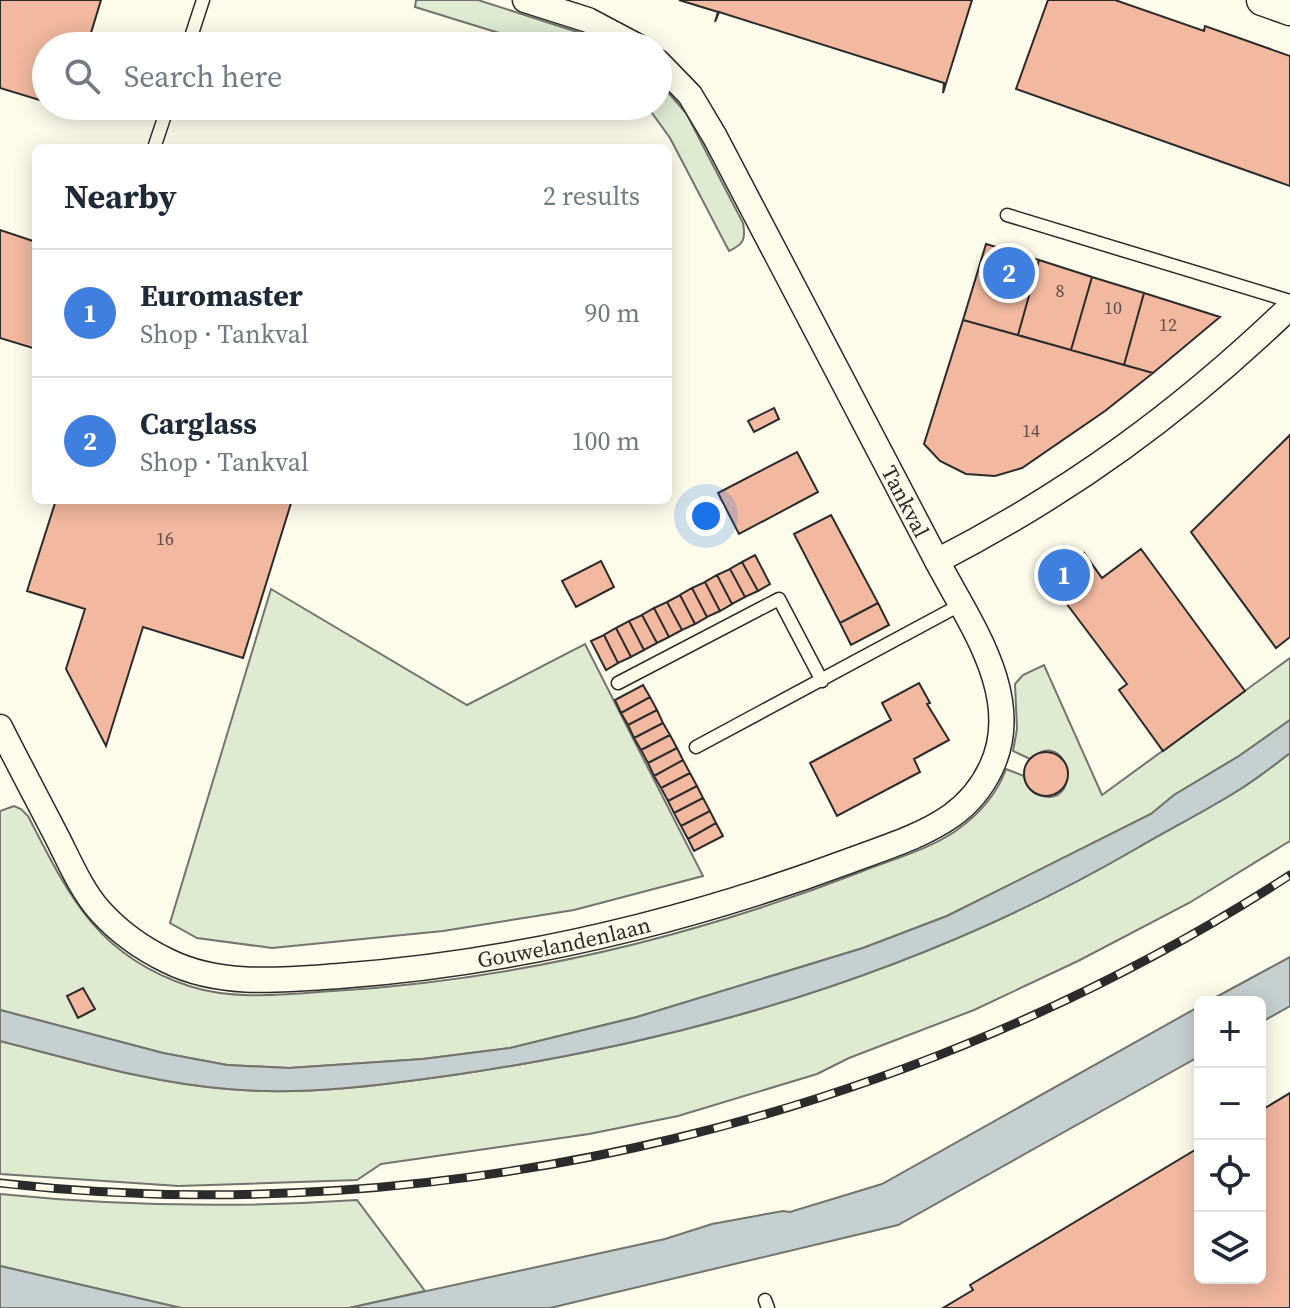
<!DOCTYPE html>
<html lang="en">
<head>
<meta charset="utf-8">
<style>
  body { margin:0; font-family:"Source Serif 4",serif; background:#f2f2f3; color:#1f2937 }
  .controls { position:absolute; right:24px; bottom:24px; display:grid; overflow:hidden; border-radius:12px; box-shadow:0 4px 20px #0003 }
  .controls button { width:72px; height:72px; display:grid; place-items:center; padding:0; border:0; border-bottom:2px solid #e0e1e3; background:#fff; color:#1f2937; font:40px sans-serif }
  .you { position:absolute; left:706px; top:516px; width:28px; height:28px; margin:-20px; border:6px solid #fff; border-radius:50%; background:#1a73e8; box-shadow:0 0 0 12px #1a73e833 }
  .badge { display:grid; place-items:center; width:52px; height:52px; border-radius:50%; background:#c62828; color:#fff; font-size:26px; font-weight:700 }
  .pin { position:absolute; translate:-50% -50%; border:4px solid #fff; box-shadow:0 2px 8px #0006 }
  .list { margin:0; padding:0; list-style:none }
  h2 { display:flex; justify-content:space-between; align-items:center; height:104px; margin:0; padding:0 32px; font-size:34px }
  h2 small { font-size:26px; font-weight:400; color:#747a83 }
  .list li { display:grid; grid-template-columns:52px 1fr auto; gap:24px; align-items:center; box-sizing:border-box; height:128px; padding:0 32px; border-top:2px solid #e0e1e3 }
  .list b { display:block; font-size:30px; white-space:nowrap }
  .list p { margin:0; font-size:26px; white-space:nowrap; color:#747a83 }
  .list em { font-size:26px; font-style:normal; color:#747a83 }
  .icon { flex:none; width:44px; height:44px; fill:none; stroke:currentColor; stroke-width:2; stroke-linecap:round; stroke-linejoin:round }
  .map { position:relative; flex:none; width:1290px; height:1308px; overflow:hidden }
  .search { position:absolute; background:#fff; box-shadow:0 4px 20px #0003; left:32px; top:32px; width:640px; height:88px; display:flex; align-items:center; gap:20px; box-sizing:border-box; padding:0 28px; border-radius:44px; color:#747a83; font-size:30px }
  .panel { position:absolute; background:#fff; box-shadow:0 4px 20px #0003; left:32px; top:144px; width:640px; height:360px; border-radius:12px }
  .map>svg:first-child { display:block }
</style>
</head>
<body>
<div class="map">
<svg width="1290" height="1308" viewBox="0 0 1290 1308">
  <rect width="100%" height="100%" fill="#fdfbea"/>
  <!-- grass -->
  <path fill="#deebd1" stroke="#74746e" stroke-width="2" d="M416 0H478L593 37 611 46H541L415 7Z
    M658 81 686 113 743 223C746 239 744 244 729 251L670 138 647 106H658Z
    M271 589 467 705 585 644 703 876 574 910 443 931 272 948 197 938 170 923Z
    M1290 658V720L1239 756 1174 795 1151 814 947 916 863 948 637 1017 510 1048 423 1059 289 1068 227 1065 163 1053 0 1010V811L14 806 21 809 28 816C69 896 97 956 189 986 235 1001 286 994 333 991 515 980 694 937 863 871 894 859 930 849 957 830 978 815 997 794 1006 769L1024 776C1026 785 1030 792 1039 795 1083 811 1071 724 1030 759L1013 751 1017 729 1015 684 1023 675 1044 665 1102 795Z
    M1290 753V841L1285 844 1189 903 1078 961 974 1010 849 1058 817 1074 678 1116 589 1134 381 1164 357 1180 179 1186 0 1174V1041C75 1060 150 1083 228 1089 305 1096 383 1085 460 1074 698 1039 930 969 1139 847 1170 829 1203 812 1234 793 1254 781 1272 767 1290 753Z
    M0 1194C118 1206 238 1208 357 1200L425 1291 349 1308H181L0 1266Z"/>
  <!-- water -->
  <path fill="#c7d0d0" stroke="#74746e" stroke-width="2" d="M1290 720V753C1272 767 1254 781 1234 793 1203 812 1170 829 1139 847 930 969 698 1039 460 1074 383 1085 305 1096 228 1089 150 1083 75 1060 0 1041V1010L163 1053 227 1065 289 1068 423 1059 510 1048 637 1017 863 948 947 916 1151 814 1174 795 1239 756Z
    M1290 957V1006L1260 1023V1002H1207Z
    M1200 1006V1056L898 1225 550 1308H349L665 1239 712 1224 783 1211 790 1212 882 1184Z
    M0 1266 181 1308H0Z"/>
  <!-- building -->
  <path fill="#f2b8a0" stroke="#2b2b2b" stroke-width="2" d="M0 0H101L87 46H46V102L0 88Z
    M679 0H972L943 93 944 83 719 12 715 22 718 12Z
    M1048 0H1115L1204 31 1205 26 1290 56V186L1016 89Z
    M0 230 36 242V349L0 338Z
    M986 244 1039 260 1018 335 963 320Z
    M1039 260 1092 277 1071 350 1018 335Z
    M1092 277 1144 293 1124 365 1071 350Z
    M1144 293 1220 317 1153 373 1124 365Z
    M963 320 1071 350 1153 373 1105 411 1022 468 995 476 966 474 940 461 924 444Z
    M774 408 779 419 754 432 748 421Z
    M1290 435V637L1276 648 1191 532Z
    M797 452 818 492 739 534 718 493Z
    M56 500H292L243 658 143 627 106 746 66 669 85 609 27 591Z
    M831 515 878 603 840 623 794 534Z
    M1141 549 1245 691 1163 751 1119 690 1127 684 1048 579 1084 553 1102 578Z
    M755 555 770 584 758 591 742 562Z
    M601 561 614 587 576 607 562 581Z
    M742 562 758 591 745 597 730 569Z
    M730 569 745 597 732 604 717 575Z
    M717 575 732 604 720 611 705 582Z
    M705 582 720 611 707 617 692 588Z
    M692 588 707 617 695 624 680 595Z
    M680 595 695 624 682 630 667 602Z
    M667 602 682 630 669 637 654 608Z
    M878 603 889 625 851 645 840 623Z
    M654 608 669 637 657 643 642 615Z
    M642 615 657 643 644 650 629 621Z
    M629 621 644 650 631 657 616 628Z
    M616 628 631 657 618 663 604 635Z
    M604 635 618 663 606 670 591 641Z
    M919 683 930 703 927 704 949 740 914 759 920 772 837 816 810 763 891 720 882 703Z
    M643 685 650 697 621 713 615 700Z
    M650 697 657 710 628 725 621 713Z
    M657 710 663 723 634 738 628 725Z
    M663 723 670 735 641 750 634 738Z
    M670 735 677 748 648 763 641 750Z
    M677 748 683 760 654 776 648 763Z
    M1024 774a22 22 0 1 1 44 0a22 22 0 1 1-44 0Z
    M683 760 690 773 661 788 654 776Z
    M690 773 697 786 668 801 661 788Z
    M697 786 703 798 674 813 668 801Z
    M703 798 710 811 681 826 674 813Z
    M710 811 716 823 688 839 681 826Z
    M716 823 723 836 694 851 688 839Z
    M83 988 95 1009 78 1018 67 996Z
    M1290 1093V1308H943L973 1290 970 1285 1200 1147V1278H1260V1111Z"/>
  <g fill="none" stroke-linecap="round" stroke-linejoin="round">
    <!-- service casing -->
    <g stroke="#2b2b2b" stroke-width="15">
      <path id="service" d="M188 46 203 0
        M154 148 168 106
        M1007 215 1290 301
        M618 683 779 599 822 681
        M696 747 960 605
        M765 1300 768 1308"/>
    </g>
    <!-- minor casing -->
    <g stroke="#2b2b2b" stroke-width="27">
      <g id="minor">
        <path d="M525 0 588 20 637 46"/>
        <path id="s1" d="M658 62 690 95 715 137 937 561C1071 492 1181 412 1290 307"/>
        <path id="s2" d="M0 727C19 765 39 802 58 839 70 863 82 891 100 911 118 931 143 949 168 961 220 987 283 980 339 976 514 963 685 922 849 861 883 848 921 837 951 816 968 804 982 787 991 768 1025 697 969 622 937 561"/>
      </g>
    </g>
    <!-- tertiary casing -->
    <g stroke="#2b2b2b" stroke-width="33">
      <path id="tertiary" d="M1262 0 1290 10"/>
    </g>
    <!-- service -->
    <use href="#service" stroke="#fdfbea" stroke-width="12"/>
    <!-- minor -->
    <use href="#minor" stroke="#fdfbea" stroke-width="24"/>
    <!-- tertiary -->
    <use href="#tertiary" stroke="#fdfbea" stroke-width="30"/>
    <!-- rail casing -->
    <g stroke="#2b2b2b" stroke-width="9">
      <path id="rail" d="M0 1183C443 1234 917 1118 1290 875"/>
    </g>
    <!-- rail -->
    <use href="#rail" stroke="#fdfbea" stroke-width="6" stroke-dasharray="18" stroke-linecap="butt"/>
  </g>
  <g text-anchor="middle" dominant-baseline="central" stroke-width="6" stroke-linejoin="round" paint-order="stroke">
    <!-- number labels -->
    <g font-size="18" fill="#5d4e48">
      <text x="1060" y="290">8</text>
      <text x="1113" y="307">10</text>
      <text x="1168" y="324">12</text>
      <text x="1031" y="430">14</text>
      <text x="165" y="538">16</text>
    </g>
    <!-- street labels -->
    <g font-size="22" fill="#2b2b2b" stroke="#fdfbea">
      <text stroke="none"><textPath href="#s1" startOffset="506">Tankval</textPath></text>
      <text stroke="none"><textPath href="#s2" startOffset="696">Gouwelandenlaan</textPath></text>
    </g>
  </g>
</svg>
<div class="controls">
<button>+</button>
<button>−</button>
<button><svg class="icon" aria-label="locate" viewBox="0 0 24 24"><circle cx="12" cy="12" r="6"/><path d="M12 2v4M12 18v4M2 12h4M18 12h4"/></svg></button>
<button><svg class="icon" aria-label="layers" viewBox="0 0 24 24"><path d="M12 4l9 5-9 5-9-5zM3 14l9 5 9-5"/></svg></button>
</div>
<div class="you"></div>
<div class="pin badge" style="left:1064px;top:575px;background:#3f7fe0">1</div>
<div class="pin badge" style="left:1009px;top:273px;background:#3f7fe0">2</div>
<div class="search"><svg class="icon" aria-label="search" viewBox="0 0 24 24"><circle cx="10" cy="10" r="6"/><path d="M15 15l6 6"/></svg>Search here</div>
<section class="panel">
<h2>Nearby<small>2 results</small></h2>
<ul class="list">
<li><span class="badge" style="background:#3f7fe0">1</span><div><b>Euromaster</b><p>Shop · Tankval</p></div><em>90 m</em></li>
<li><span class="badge" style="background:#3f7fe0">2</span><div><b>Carglass</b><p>Shop · Tankval</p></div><em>100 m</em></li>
</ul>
</section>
</div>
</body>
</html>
